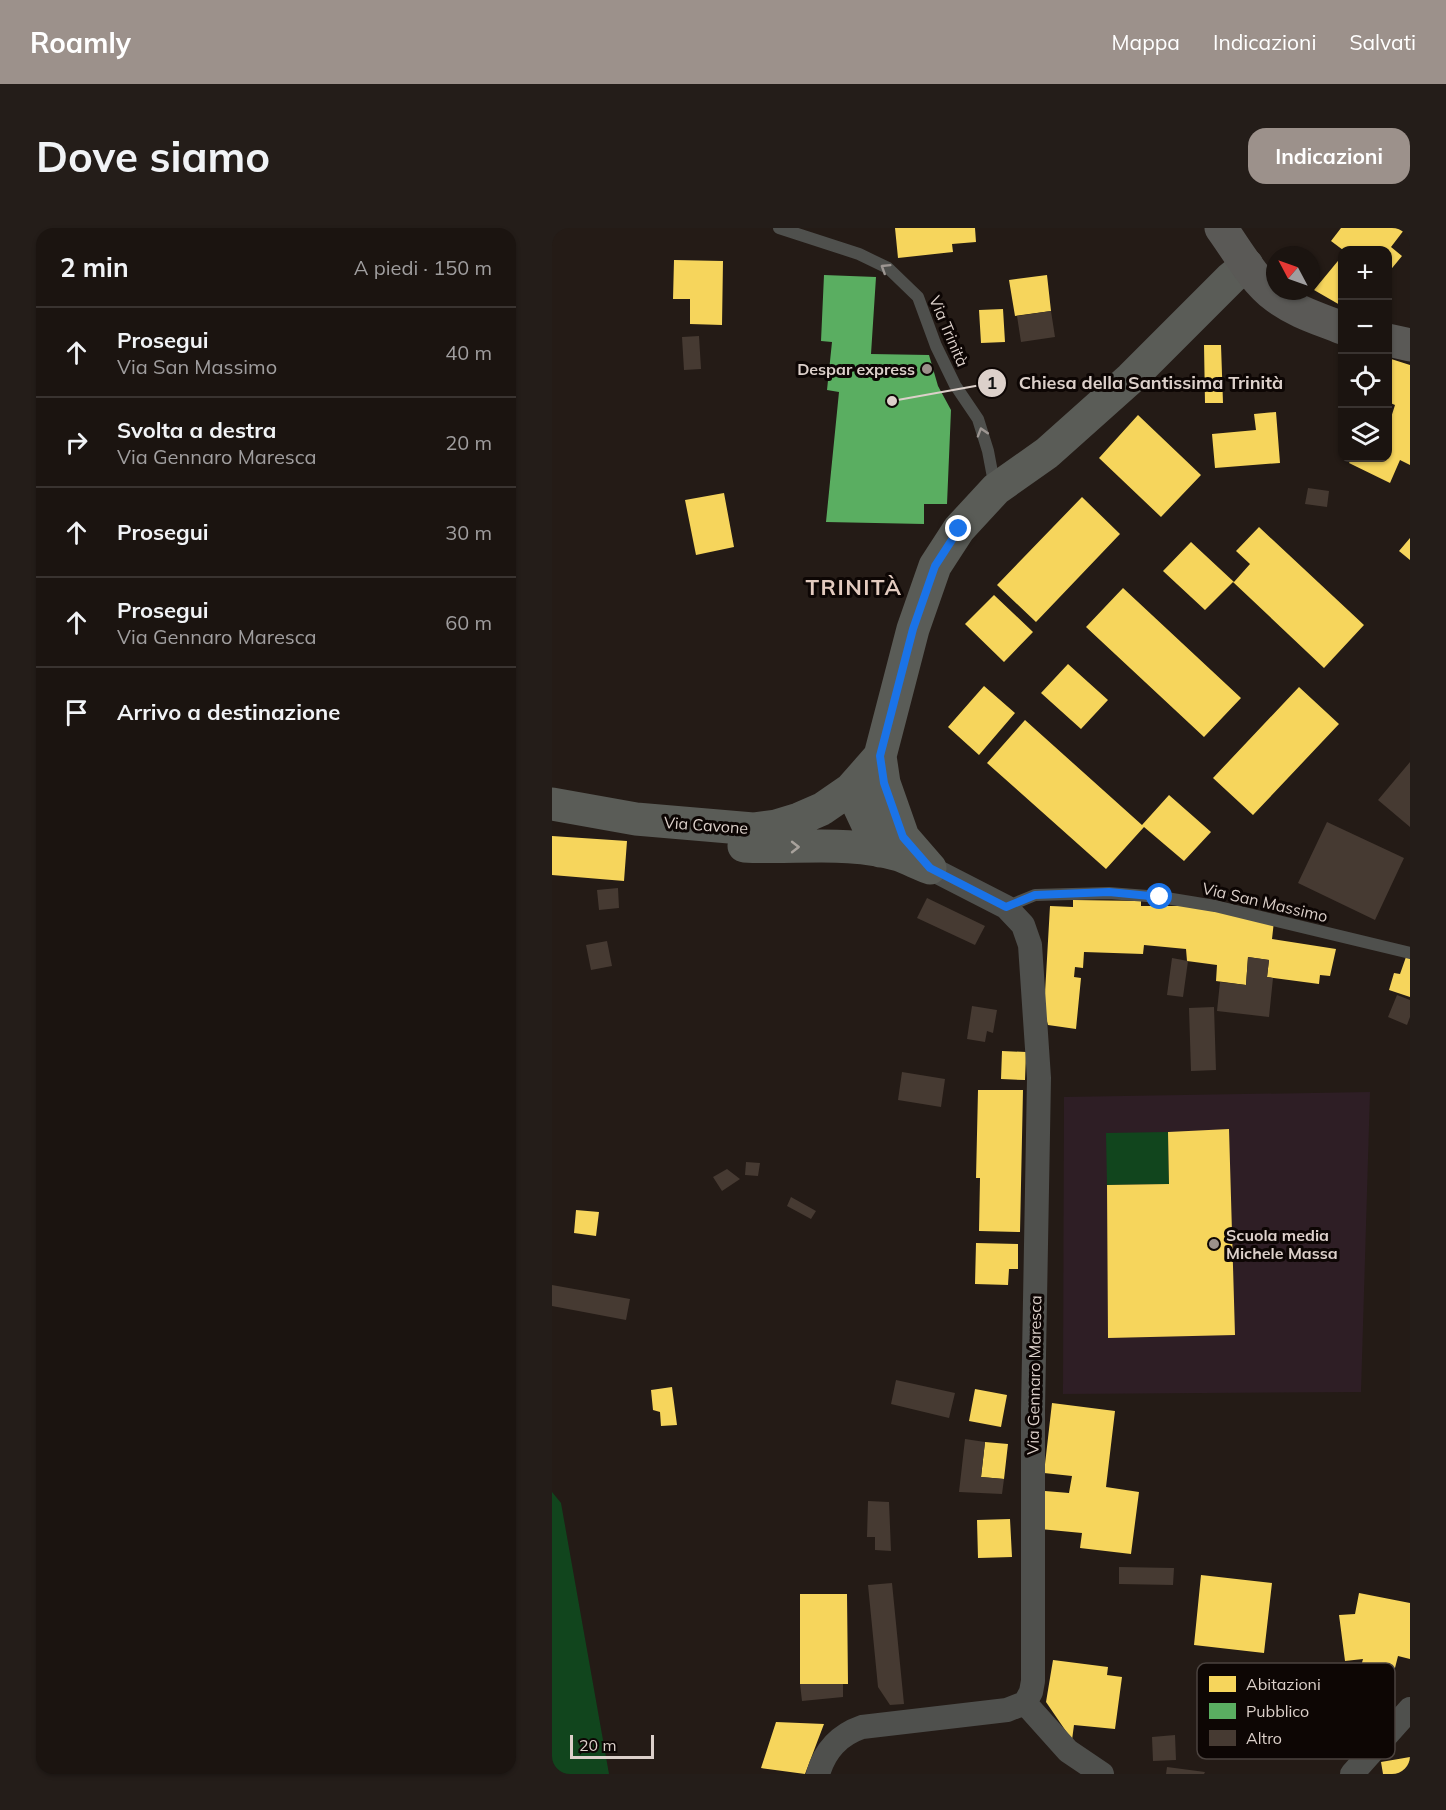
<!DOCTYPE html>
<html lang="it">
<head>
<meta charset="utf-8">
<style>
  body { margin:0; font-family:Mulish,sans-serif; background:#241d19; color:#f1f3f6 }
  .controls { position:absolute; right:18px; top:18px; display:grid; overflow:hidden; border-radius:12px; box-shadow:0 2px 4px #0004 }
  .controls button { width:54px; height:54px; display:grid; place-items:center; padding:0; border:0; border-bottom:2px solid #393330; background:#1b1410; color:#f1f3f6; font:30px sans-serif }
  .compass { position:absolute; left:714px; top:18px; width:54px; height:54px; border-radius:50%; background:#1b1410; box-shadow:0 2px 4px #0004; rotate:311deg }
  .scale { position:absolute; left:18px; bottom:15px; width:84px; box-sizing:border-box; padding-left:6px; border:3px solid #dcd0ca; border-top:0; font-size:16px; line-height:21px; white-space:nowrap; color:#dcd0ca; -webkit-text-stroke:4px #0d0604; paint-order:stroke }
  .stop { position:absolute; width:18px; height:18px; margin:-14px; border:4px solid #1a73e8; border-radius:50%; background:#fff }
  .stop.end { background:#1a73e8; border-color:#fff; box-shadow:0 2px 6px #0008 }
  .list { margin:0; padding:0; list-style:none }
  h2 { display:flex; justify-content:space-between; align-items:center; height:78px; margin:0; padding:0 24px; font-size:26px }
  h2 small { font-size:20px; font-weight:400; color:#a09e9f }
  .list li { display:grid; grid-template-columns:39px 1fr auto; gap:18px; align-items:center; box-sizing:border-box; height:90px; padding:0 24px; border-top:2px solid #393330 }
  .list b { display:block; font-size:22px; white-space:nowrap }
  .list p { margin:0; font-size:20px; white-space:nowrap; color:#a09e9f }
  .list em { font-size:20px; font-style:normal; color:#a09e9f }
  .icon { flex:none; width:33px; height:33px; fill:none; stroke:currentColor; stroke-width:2; stroke-linecap:round; stroke-linejoin:round }
  .map { position:relative; flex:none; width:858px; height:1546px; overflow:hidden; border-radius:18px }
  header { display:flex; align-items:center; gap:36px; box-sizing:border-box; height:84px; padding:0 30px; background:#9c918b; color:#fff }
  header strong { font-size:28px }
  nav { display:flex; gap:33px; margin-inline-start:auto; font-size:21px }
  .intro { display:flex; align-items:center; justify-content:space-between; box-sizing:border-box; height:144px; padding:0 36px }
  h1 { margin:0; font-size:42px }
  .button { padding:15px 27px; border-radius:18px; background:#9c918b; color:#fff; font-size:21px; font-weight:700 }
  main { display:flex; gap:36px; padding:0 36px }
  aside { flex:1; background:#1b1410; border-radius:18px; box-shadow:0 2px 4px #0004 }
  .map>svg:first-child { display:block }
</style>
</head>
<body>
<header>
<strong>Roamly</strong>
<nav><a>Mappa</a><a>Indicazioni</a><a>Salvati</a></nav>
</header>
<div class="intro"><h1>Dove siamo</h1><a class="button">Indicazioni</a></div>
<main>
<aside>
<h2>2 min<small>A piedi · 150 m</small></h2>
<ul class="list">
<li><svg class="icon" aria-label="ahead" viewBox="0 0 24 24"><path d="M12 20V5M6 11l6-6 6 6"/></svg><div><b>Prosegui</b><p>Via San Massimo</p></div><em>40 m</em></li>
<li><svg class="icon" aria-label="right" viewBox="0 0 24 24"><path d="M7 20v-9h11M14 6l5 5-5 5"/></svg><div><b>Svolta a destra</b><p>Via Gennaro Maresca</p></div><em>20 m</em></li>
<li><svg class="icon" aria-label="ahead" viewBox="0 0 24 24"><path d="M12 20V5M6 11l6-6 6 6"/></svg><div><b>Prosegui</b></div><em>30 m</em></li>
<li><svg class="icon" aria-label="ahead" viewBox="0 0 24 24"><path d="M12 20V5M6 11l6-6 6 6"/></svg><div><b>Prosegui</b><p>Via Gennaro Maresca</p></div><em>60 m</em></li>
<li><svg class="icon" aria-label="arrive" viewBox="0 0 24 24"><path d="M6 21V4h12l-3 4 3 4H6"/></svg><div><b>Arrivo a destinazione</b></div></li>
</ul>
</aside>
<div class="map">
<svg width="858" height="1546" viewBox="0 0 858 1546">
  <rect width="100%" height="100%" fill="#241b16"/>
  <!-- education -->
  <path fill="#2e1e25" d="M818 864 809 1164 511 1166 512 869Z"/>
  <!-- green -->
  <path fill="#11451d" d="M616 904 617 956 555 957 554 905Z
    M0 1264 9 1275 57 1546H0Z"/>
  <!-- homes -->
  <path fill="#f6d55c" d="M343 0H423L424 14 400 16 401 24 346 30Z
    M789 0H858V7L852 2 839 19 850 28 836 45V22H791L779 13Z
    M790 28V73L788 77 762 62Z
    M122 32 171 33 170 97 138 96V71H121Z
    M495 47 499 83 463 88 457 52Z
    M451 81 453 114 429 115 427 82Z
    M652 117H669L671 175H653Z
    M836 130 858 137V237L848 232 838 255 797 235 800 230H836V199L843 177 836 174Z
    M724 184 728 235 663 240 660 206 704 202 702 186Z
    M586 187 649 247 609 289 547 230Z
    M172 265 182 319 144 327 133 272Z
    M530 269 568 306 484 394 445 357Z
    M707 299 812 397 772 440 681 354 653 382 611 343 639 314 682 354 698 336 684 323Z
    M858 310V332L847 323Z
    M571 360 689 470 652 509 534 399Z
    M442 367 481 404 452 434 413 396Z
    M516 436 556 472 529 501 489 465Z
    M432 458 463 485 427 527 396 499Z
    M747 459 787 496 701 587 661 550Z
    M473 492 590 597 617 567 659 604 632 633 592 599 554 641 435 535Z
    M0 608 75 613 72 653 0 647Z
    M521 672 589 673V678H633L722 693 720 711 784 721 778 748 768 747 767 756 715 749 717 732 696 729 694 757 664 753 665 737 635 733 634 721 592 717 591 726 532 724 531 740 523 739 522 749 529 750 524 801 496 797 492 783 498 678 521 679Z
    M854 729 858 730V769L837 762 842 745 848 746Z
    M450 823 474 824 473 852 449 851Z
    M426 862H471L468 1004 427 1003 428 950H424Z
    M677 901 683 1107 556 1110 555 957 617 956 616 904Z
    M24 982 47 984 44 1008 22 1005Z
    M424 1015 466 1016V1041H457L456 1057 423 1056Z
    M120 1159 125 1197 109 1198 108 1184 101 1182 99 1162Z
    M423 1161 455 1167 449 1199 417 1193Z
    M500 1175 563 1183 554 1259 587 1264 579 1326 528 1320 530 1305 488 1301 493 1263 517 1265 520 1248 492 1245Z
    M433 1214 456 1216 452 1251 429 1249Z
    M458 1291 460 1329 426 1330 425 1292Z
    M649 1347 720 1355 712 1425 642 1417Z
    M807 1365 858 1375V1431L846 1428 840 1452 807 1445 811 1431 793 1433 787 1387 803 1386Z
    M248 1366H295L296 1456H248Z
    M501 1432 556 1439 555 1447 570 1449 563 1501 522 1497 520 1512 494 1474Z
    M224 1494 272 1496 253 1546 209 1540Z
    M858 1529V1546H831L829 1534Z"/>
  <!-- public -->
  <path fill="#5aae61" d="M272 47 324 49 319 126 377 127 386 158 399 182 395 276H372V296L274 294 287 164 275 162 280 114 269 113Z"/>
  <!-- building -->
  <path fill="#463a32" d="M499 83 503 109 469 114 465 88Z
    M147 108 149 141 132 142 130 109Z
    M756 260 777 263 775 279 753 276Z
    M858 534V599L826 572Z
    M775 594 852 630 823 692 746 655Z
    M66 660 67 680 47 682 45 662Z
    M375 670 433 698 423 717 365 690Z
    M55 713 60 738 39 742 34 717Z
    M696 729 717 732 715 749 721 750 717 789 665 783 668 754 694 757Z
    M620 730 636 733 631 769 615 767Z
    M845 767 858 772V789L855 797 836 789Z
    M420 778 445 782 441 805 435 803 433 814 415 811Z
    M662 779 664 842 639 843 637 780Z
    M350 844 393 851 389 879 346 872Z
    M194 934 208 935 206 948 193 947Z
    M175 941 188 951 170 963 161 949Z
    M239 969 264 983 259 991 235 978Z
    M0 1057 78 1071 74 1092 0 1078Z
    M344 1152 403 1165 397 1190 339 1176Z
    M413 1211 433 1214 429 1249 452 1251 450 1266 407 1264Z
    M316 1273 337 1274 339 1323 323 1322V1309H315Z
    M567 1339 622 1340 621 1357 567 1356Z
    M340 1355 352 1476 338 1477 326 1459 316 1357Z
    M248 1456H291V1469L250 1473Z
    M623 1507 624 1532 601 1533 600 1509Z
    M615 1539 653 1544 652 1546H614Z"/>
  <g fill="none" stroke-linecap="round" stroke-linejoin="round">
    <!-- service -->
    <path stroke="#4f504d" stroke-width="12" d="M227 0 307 26 336 40 366 69 384 118 403 157 426 191 436 223 443 260
      M454 679 483 667 557 665 608 669 663 678 858 725"/>
    <!-- minor -->
    <path stroke="#4f504d" stroke-width="24" d="M473 1475 516 1523 550 1546
      M266 1546C273 1522 287 1507 310 1499L455 1482 473 1475 479 1464 481 1453V1183L487 850 478 717 471 697 454 679 378 640
      M800 1546 858 1481"/>
    <!-- secondary -->
    <path stroke="#5a5c57" stroke-width="33" d="M328 528 332 555 351 609 377 639
      M299 561 328 623
      M0 576 84 591 201 601 224 598 247 591 270 581 299 561 328 528 361 401 383 338 407 301 444 261 495 225 579 150 679 50 695 37
      M192 618C243 621 298 612 347 627 357 631 368 636 378 640"/>
    <!-- primary -->
    <path stroke="#5a5956" stroke-width="33" d="M669 0C685 22 702 53 724 69 744 84 768 91 790 100
      M836 112 858 117"/>
  </g>
  <!-- one-way arrows -->
  <defs><path id="oneway-chevron" d="M-2-3.5L2.5 0L-2 3.5" fill="none" stroke-width="1.6" stroke-linecap="round" stroke-linejoin="round" transform="scale(1.5)"/></defs>
  <g stroke="#9d9692">
    <use href="#oneway-chevron" transform="translate(333 40) rotate(-148)"/>
    <use href="#oneway-chevron" transform="translate(430 204) rotate(-107)"/>
  </g>
  <use stroke="#a8a29c" href="#oneway-chevron" transform="translate(243 619)"/>
  <g fill="none" stroke-linecap="round" stroke-linejoin="round">
    <!-- route -->
    <path stroke="#1a73e8" stroke-width="8" d="M407 301 383 338 361 401 328 528 332 555 351 609 378 640 454 679 483 667 557 664 608 669"/>
  </g>
  <!-- markers -->
  <g fill="#9c918b" stroke="#0d0604" stroke-width="2">
    <circle cx="375" cy="141" r="6"/>
    <circle cx="662" cy="1016" r="6"/>
  </g>
  <g text-anchor="middle" dominant-baseline="central" stroke-width="6" stroke-linejoin="round" paint-order="stroke">
    <!-- street labels -->
    <g font-size="16" fill="#dcd0ca" stroke="#0d0604">
      <text transform="translate(397 103) rotate(67)">Via Trinità</text>
      <text transform="translate(154 597) rotate(4)">Via Cavone</text>
      <text transform="translate(713 674) rotate(13)">Via San Massimo</text>
      <text transform="translate(482 1147) rotate(-89)">Via Gennaro Maresca</text>
    </g>
    <!-- poi labels -->
    <g font-size="16" font-weight="bold" fill="#dcd0ca" stroke="#0d0604" text-anchor="end">
      <text x="363" y="141">Despar express</text>
      <text x="674" y="1007" text-anchor="start">Scuola media<tspan x="674" dy="18">Michele Massa</tspan></text>
    </g>
    <!-- district labels -->
    <g font-size="22" font-weight="bold" letter-spacing="1.5" fill="#e3cbbf" stroke="#0d0604">
      <text x="302" y="359">TRINITÀ</text>
    </g>
  </g>
  <!-- legend -->
  <rect x="645" y="1435" width="198" height="96" rx="9" fill="#0d0604" stroke="#4b433f" stroke-width="1.5"/>
  <rect x="657" y="1448" width="27" height="16" fill="#f6d55c"/>
  <rect x="657" y="1475" width="27" height="16" fill="#5aae61"/>
  <rect x="657" y="1502" width="27" height="16" fill="#463a32"/>
  <g font-size="16" fill="#dcd0ca">
    <text x="694" y="1462">Abitazioni</text>
    <text x="694" y="1489">Pubblico</text>
    <text x="694" y="1516">Altro</text>
  </g>
  <!-- callouts -->
  <path fill="none" stroke="#dcd0ca" stroke-width="2" d="M340 173L440 155"/>
  <g fill="#dcd0ca" stroke="#0d0604" stroke-width="2">
    <circle cx="340" cy="173" r="6"/>
    <circle cx="440" cy="155" r="15"/>
  </g>
  <g font-size="18" text-anchor="middle" font-weight="bold" fill="#111">
    <text x="440" y="161">1</text>
  </g>
  <g font-size="18" text-anchor="middle" font-weight="bold" fill="#dcd0ca" stroke="#0d0604" stroke-width="6" stroke-linejoin="round" paint-order="stroke">
    <text x="599" y="161">Chiesa della Santissima Trinità</text>
  </g>
</svg>
<div class="controls">
<button>+</button>
<button>−</button>
<button><svg class="icon" aria-label="locate" viewBox="0 0 24 24"><circle cx="12" cy="12" r="6"/><path d="M12 2v4M12 18v4M2 12h4M18 12h4"/></svg></button>
<button><svg class="icon" aria-label="layers" viewBox="0 0 24 24"><path d="M12 4l9 5-9 5-9-5zM3 14l9 5 9-5"/></svg></button>
</div>
<svg class="compass" viewBox="-18 -18 36 36"><path d="M0-13l5 13h-10z" fill="#e53935"/><path d="M0 13l5-13h-10z" fill="#a09e9f"/></svg>
<div class="scale">20 m</div>
<div class="stop" style="left:608px;top:669px"></div>
<div class="stop end" style="left:407px;top:301px"></div>
</div>
</main>
</body>
</html>
